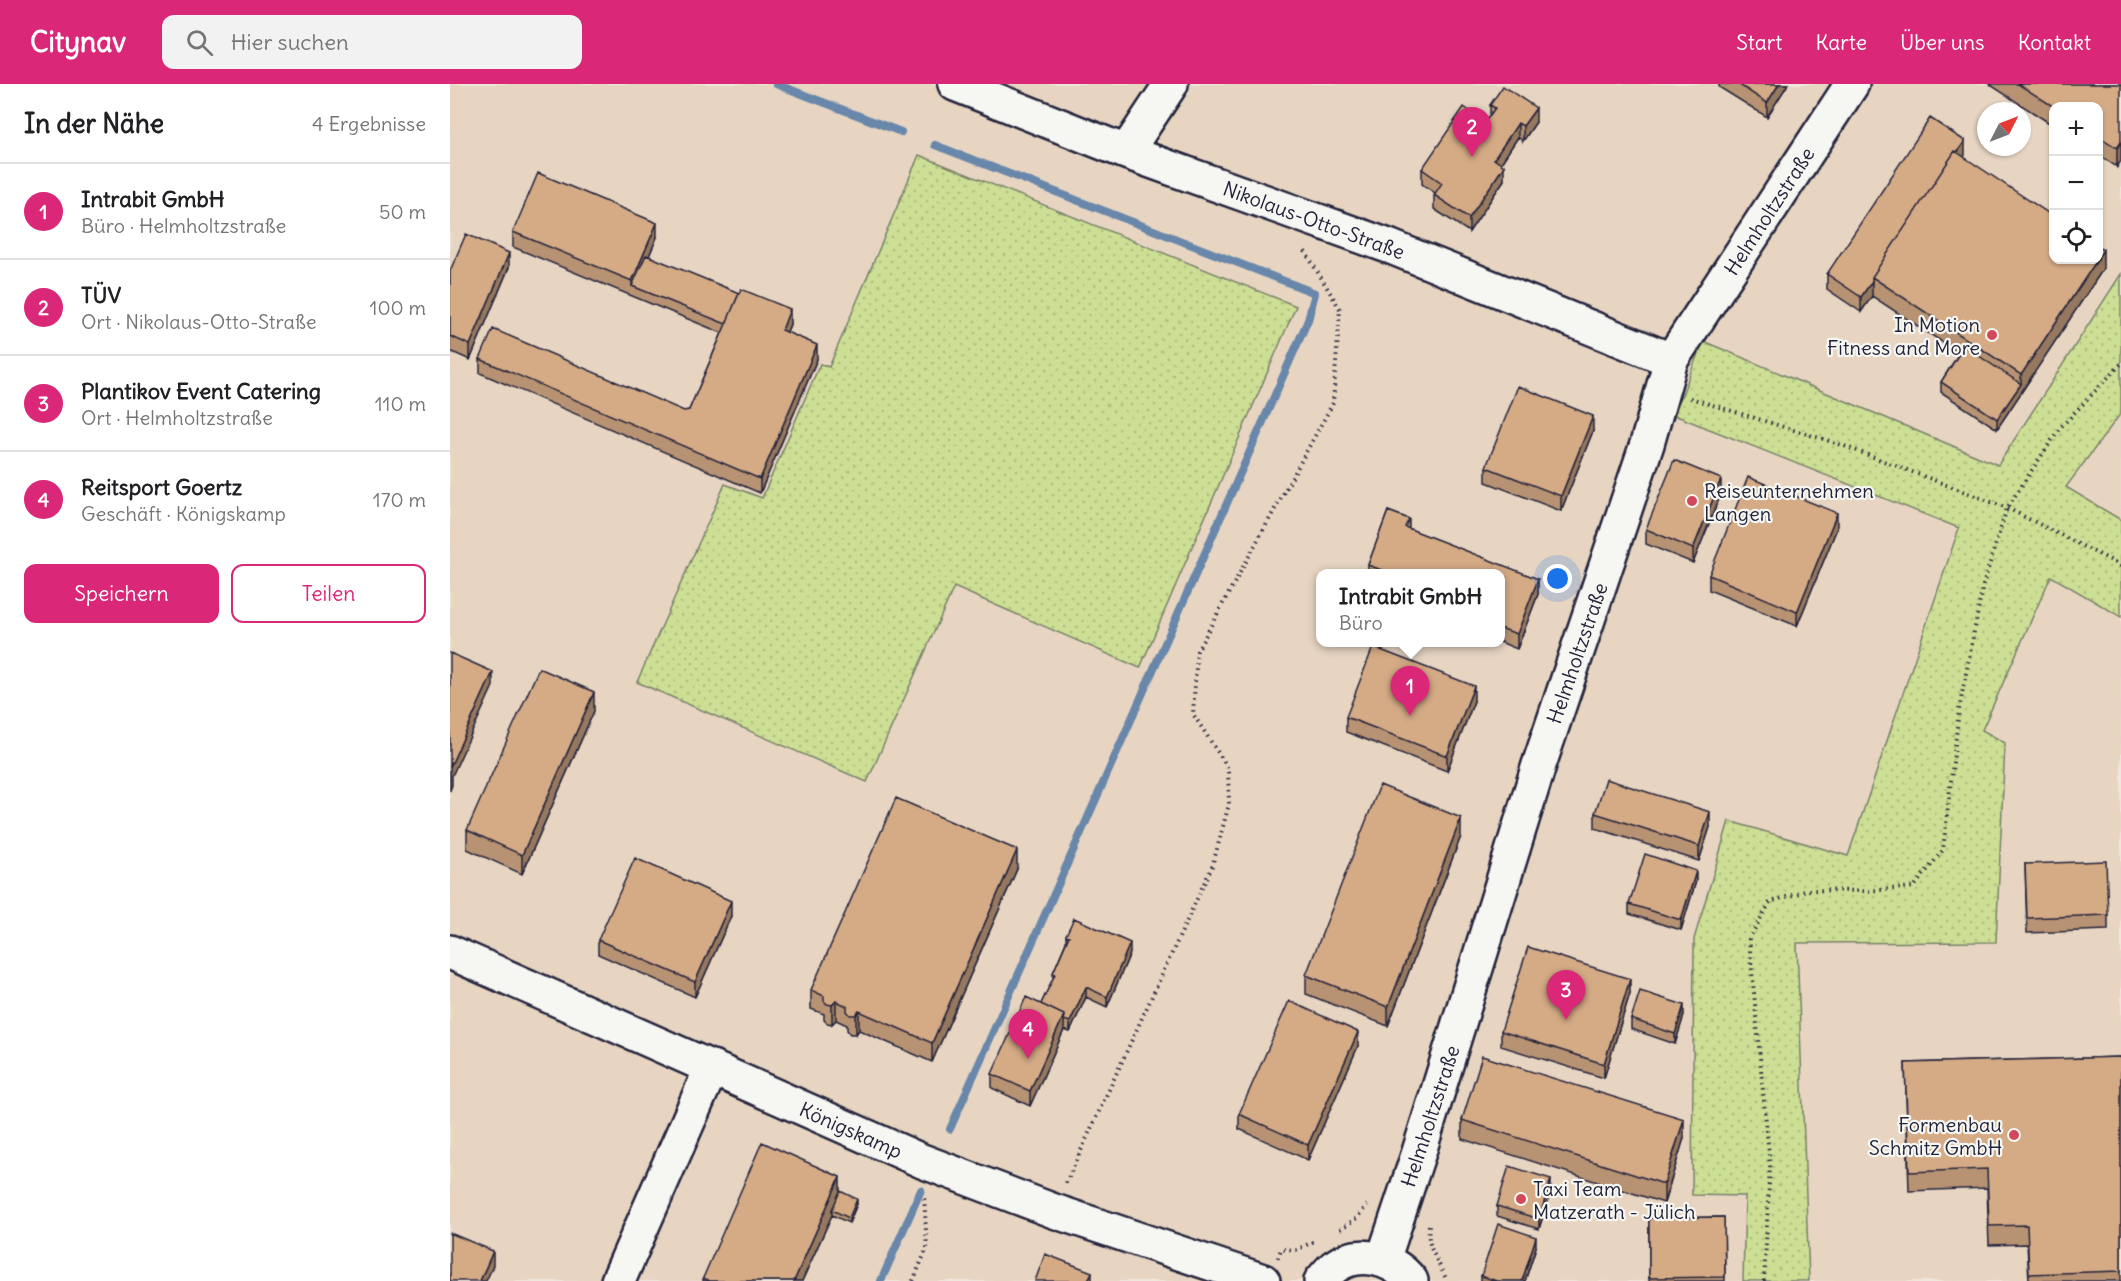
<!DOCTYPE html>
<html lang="de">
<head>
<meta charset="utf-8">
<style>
  body { margin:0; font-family:Delius,sans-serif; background:#f2f2f2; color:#202124 }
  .controls { position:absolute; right:18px; top:18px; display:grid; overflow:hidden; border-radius:12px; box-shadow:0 2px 4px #0004 }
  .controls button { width:54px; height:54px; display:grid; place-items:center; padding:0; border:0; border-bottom:2px solid #e0e0e0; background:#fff; color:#202124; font:30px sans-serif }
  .compass { position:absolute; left:1527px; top:18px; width:54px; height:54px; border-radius:50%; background:#fff; box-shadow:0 2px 4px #0004; rotate:48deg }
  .you { position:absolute; left:1108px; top:495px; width:21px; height:21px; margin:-15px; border:4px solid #fff; border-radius:50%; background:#1a73e8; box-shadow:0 0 0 9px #1a73e833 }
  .badge { display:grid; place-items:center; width:39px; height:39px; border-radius:50%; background:#db2777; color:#fff; font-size:20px; font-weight:700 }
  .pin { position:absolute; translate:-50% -50px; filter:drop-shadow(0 2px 3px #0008) }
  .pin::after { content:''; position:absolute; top:32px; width:21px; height:18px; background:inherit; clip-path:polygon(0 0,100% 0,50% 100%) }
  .popup { position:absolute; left:866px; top:485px; width:189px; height:78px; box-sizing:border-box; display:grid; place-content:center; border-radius:12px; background:#fff; filter:drop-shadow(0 2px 4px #0005); font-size:20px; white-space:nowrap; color:#757577 }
  .popup b { font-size:22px; color:#202124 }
  .popup::after { content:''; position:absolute; left:50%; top:100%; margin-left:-12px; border:12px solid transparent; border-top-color:#fff }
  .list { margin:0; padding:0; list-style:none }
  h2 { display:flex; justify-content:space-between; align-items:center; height:78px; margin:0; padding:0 24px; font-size:26px }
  h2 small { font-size:20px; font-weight:400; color:#757577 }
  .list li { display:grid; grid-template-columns:39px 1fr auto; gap:18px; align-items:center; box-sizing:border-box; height:96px; padding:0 24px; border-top:2px solid #e0e0e0 }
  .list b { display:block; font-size:22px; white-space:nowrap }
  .list p { margin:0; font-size:20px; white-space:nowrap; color:#757577 }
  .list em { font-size:20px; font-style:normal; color:#757577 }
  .actions { display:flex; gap:12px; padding:18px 24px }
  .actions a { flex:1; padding:14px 0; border:2px solid #db2777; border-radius:12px; text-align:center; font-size:21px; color:#db2777 }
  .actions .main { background:#db2777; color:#fff }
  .icon { flex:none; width:33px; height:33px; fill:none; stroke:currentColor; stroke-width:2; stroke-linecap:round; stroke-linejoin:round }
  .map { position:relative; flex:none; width:1671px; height:1197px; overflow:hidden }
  header { display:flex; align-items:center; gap:36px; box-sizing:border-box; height:84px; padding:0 30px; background:#db2777; color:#fff }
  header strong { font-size:28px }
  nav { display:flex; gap:33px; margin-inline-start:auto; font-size:21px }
  .search { width:420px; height:54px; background:#f2f2f2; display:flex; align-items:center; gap:15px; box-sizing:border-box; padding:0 21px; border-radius:12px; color:#757577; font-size:22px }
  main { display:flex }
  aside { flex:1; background:#fff }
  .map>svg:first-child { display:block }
</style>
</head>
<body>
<header>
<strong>Citynav</strong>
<div class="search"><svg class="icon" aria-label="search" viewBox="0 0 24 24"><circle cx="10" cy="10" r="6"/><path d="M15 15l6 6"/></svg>Hier suchen</div>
<nav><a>Start</a><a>Karte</a><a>Über uns</a><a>Kontakt</a></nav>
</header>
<main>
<aside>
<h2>In der Nähe<small>4 Ergebnisse</small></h2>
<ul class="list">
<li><span class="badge">1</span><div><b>Intrabit GmbH</b><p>Büro · Helmholtzstraße</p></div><em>50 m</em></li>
<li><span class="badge">2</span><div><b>TÜV</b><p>Ort · Nikolaus-Otto-Straße</p></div><em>100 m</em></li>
<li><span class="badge">3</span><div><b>Plantikov Event Catering</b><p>Ort · Helmholtzstraße</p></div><em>110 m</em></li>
<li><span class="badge">4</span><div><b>Reitsport Goertz</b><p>Geschäft · Königskamp</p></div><em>170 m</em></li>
</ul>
<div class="actions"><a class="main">Speichern</a><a>Teilen</a></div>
</aside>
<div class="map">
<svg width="1671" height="1197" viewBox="0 0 1671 1197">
  <defs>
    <pattern id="grass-dots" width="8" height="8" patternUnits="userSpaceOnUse" patternTransform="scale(1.5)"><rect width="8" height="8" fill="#ccdf94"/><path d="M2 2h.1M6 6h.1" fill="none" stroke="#afbf80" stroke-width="1.8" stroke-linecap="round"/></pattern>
  </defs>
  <rect width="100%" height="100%" fill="#efe7dc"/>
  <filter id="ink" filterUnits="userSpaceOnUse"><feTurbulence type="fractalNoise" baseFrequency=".0167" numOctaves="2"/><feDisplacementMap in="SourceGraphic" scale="12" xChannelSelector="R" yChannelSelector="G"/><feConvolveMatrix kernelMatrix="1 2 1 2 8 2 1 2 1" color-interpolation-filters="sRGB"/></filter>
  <g filter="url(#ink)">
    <!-- built -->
    <path fill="#e7d5c2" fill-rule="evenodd" d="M0 0H1671V1197H0ZM1604 22H1648V176H1604ZM1536 27H1572V63H1536ZM870 490H1050V558H870Z"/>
    <!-- grass -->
    <path fill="url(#grass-dots)" stroke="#778068" stroke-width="1.5" d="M469 71 846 222 690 584 504 503 417 698 187 598 275 400 312 414 370 280 379 283Z
      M1671 190V329L1616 403 1671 436V533L1601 492 1532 646 1555 659 1546 858 1347 859 1359 1197H1293L1295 1112 1242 1111 1244 855 1279 737 1398 772 1509 444 1224 331 1253 257 1548 381Z"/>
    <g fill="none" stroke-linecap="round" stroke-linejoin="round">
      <!-- stream -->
      <path stroke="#6887aa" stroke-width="8" d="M326 0 451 48
        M485 61 865 209 858 236 500 1045
        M431 1197 471 1106"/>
      <!-- street casing -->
      <g stroke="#22223b" stroke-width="38">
        <path id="street" d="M505 0 676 68 941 163 1221 276
          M676 68 721 0
          M0 868 472 1077 604 1127 813 1197
          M933 1176 969 1068 1089 681 1197 360 1221 276 1402 0
          M168 1197 262 983
          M871 1197C875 1193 879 1187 884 1183 909 1165 943 1174 961 1197"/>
      </g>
      <!-- path -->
      <path stroke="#22223b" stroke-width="4" stroke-dasharray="1.5 4.5" stroke-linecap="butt" d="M1240 314 1389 360 1557 424 1666 479 1671 484
        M616 1099 763 780 779 720 778 684 743 630 747 567 883 319 890 225 853 164
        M979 1141C976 1165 988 1175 997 1197
        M890 1145 907 1134 917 1121
        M828 1174 831 1165 846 1166 867 1156
        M463 1197 477 1164 474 1111
        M1314 1197 1320 1082 1299 855 1320 818 1358 806 1417 807 1464 803 1493 766 1509 626 1533 501 1557 424 1609 345 1671 280"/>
      <!-- street -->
      <use href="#street" stroke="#f6f6f2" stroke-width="33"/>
    </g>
    <!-- wall -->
    <path fill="#b79373" stroke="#22223b" stroke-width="1.5" d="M1269 0H1338L1317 33 1269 3Z
      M1539 0H1671L1667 83 1648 70V22H1604V42Z
      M1040 21 1086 38 1073 57 1068 53 1051 79 1054 96 1019 148 984 125V111L985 109 972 100V85L1035 38 1040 30Z
      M1515 71 1513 73 1653 185 1547 345 1491 308V298L1509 269 1422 212 1411 228 1377 205V190Z
      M63 148 207 153 199 172 340 240 337 248 367 275 310 409 30 289V275L234 327 239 326 272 249 63 163Z
      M59 183 20 276 0 267V187Z
      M1143 347 1111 427 1036 398V383Z
      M1271 410 1243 479 1196 460V445Z
      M938 427 959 435V445L1088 495V510L1067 565 1050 558V489H918V481Z
      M1387 444 1347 542 1259 506V491Z
      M1024 617 997 687 896 648V633Z
      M144 627 72 790 17 765V746Z
      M1145 729 1260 743 1249 777 1145 744Z
      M1011 752 938 942 856 910V891Z
      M1575 780 1658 831V846L1577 849Z
      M567 785 482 978 409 946 406 950H400L397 946V941L386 936 382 940 377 939 374 936V930L361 925V906Z
      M1246 797 1231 846 1179 830V820Z
      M281 832 245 913 148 870V856Z
      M616 851 680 869 657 923 636 913 620 948 614 946 580 1022 542 1004V990L591 920 603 895V889L616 858Z
      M1180 909 1154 994 1051 962V947Z
      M1234 931 1225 960 1181 945V935Z
      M908 962 858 1076 789 1045V1030Z
      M1671 973V1197H1579L1577 1160 1539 1161 1537 1104 1459 1107 1455 979Z
      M1012 1036 1234 1054 1214 1119 1012 1055Z
      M1101 1105 1089 1145 1047 1132V1122Z
      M390 1107 407 1120 399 1139 382 1131 352 1197H253V1194Z
      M1274 1133 1275 1197H1199V1134Z
      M1086 1163 1075 1197H1031V1192Z"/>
    <!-- shaded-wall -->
    <path fill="#95785e" stroke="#22223b" stroke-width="1.5" d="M1329 0H1338L1317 33V19Z
      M1086 24V38L1073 57V42Z
      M1068 39V53L1044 90V75Z
      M1515 57V71L1431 198 1424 194Z
      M1671 58V77L1667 83V64Z
      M1054 82V96L1019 148V134Z
      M207 139V153L186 203 182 202V197Z
      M1653 166V185L1547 345V335L1571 300V291L1647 176H1648V173Z
      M59 169V183L20 276V261Z
      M1422 197V212L1411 228V213Z
      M340 225V240L332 261V246Z
      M367 261V275L310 409V395Z
      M1143 332V347L1111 427V412Z
      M1271 395V410L1243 479V465Z
      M1387 429V444L1347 542V528Z
      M1088 495V510L1067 565V550Z
      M43 588V602L2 692V701L0 707V683Z
      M1024 602V617L997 687V672Z
      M144 608V627L72 790V771Z
      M1260 728V743L1249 777V762Z
      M1011 734V752L938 942V923Z
      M567 766V785L482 978V959Z
      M1246 787V797L1231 846V836Z
      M281 817V832L245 913V898Z
      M680 859V869L657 923V913Z
      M1180 895V909L1154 994V980Z
      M636 903V913L620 948V938Z
      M386 917V936L382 940V921Z
      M1234 921V931L1225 960V950Z
      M409 927V946L406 950V931Z
      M614 931V946L580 1022V1007Z
      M908 948V962L858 1076V1061Z
      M1234 1035V1054L1214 1119V1100Z
      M390 1093V1112L382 1126V1131L352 1197H344Z
      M1101 1095V1105L1089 1145V1135Z
      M407 1115V1120L399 1139V1134Z
      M1086 1153V1163L1075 1197H1072Z
      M43 1167V1182L36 1197H30Z
      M642 1188V1197H638Z"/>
    <!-- building -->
    <path fill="#d5ab86" stroke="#22223b" stroke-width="1.5" d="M1288 0H1329L1317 19Z
      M1568 0H1671V58L1667 64 1648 52V22L1604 23Z
      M1053 2 1086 24 1073 42 1068 39 1044 75 1054 82 1019 134 984 111 992 99 972 85 1014 23 1035 38 1045 24 1040 21Z
      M1480 34 1515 57 1507 68 1505 67 1422 193V197L1411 213 1377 190Z
      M1505 67 1604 133V176H1647L1571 291 1422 193Z
      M88 89 207 139 182 197 63 148Z
      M16 150 59 169 20 261 0 252V187Z
      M1648 163 1653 166 1648 173Z
      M196 171 289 209 276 240 182 202Z
      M291 205 340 225 332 246 367 261 310 395 30 275 43 245 234 327 239 326Z
      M1514 262 1571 300 1547 335 1491 298Z
      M1068 302 1143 332 1111 412 1036 383Z
      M1224 376 1271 395 1243 465 1196 445Z
      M1298 393 1387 429 1347 528 1259 491Z
      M938 427 959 435 955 443 1088 495 1067 550 1050 544V489H940L918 481Z
      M923 563 1024 602 997 672 896 633Z
      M0 569 43 588 0 683Z
      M89 584 144 608 72 771 17 746Z
      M1156 695 1260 728 1249 762 1145 729Z
      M930 701 1011 734 938 923 856 891Z
      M446 714 567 766 482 959 409 927 406 931H400L397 927V922L386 917 382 921 377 920 374 917V912L361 906Z
      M1195 770 1246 787 1231 836 1179 820Z
      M185 774 281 817 245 898 148 856Z
      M1656 777 1658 831 1577 834 1575 780Z
      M624 834 680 859 657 913 636 903 620 938 614 936V931L591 920 605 890 603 889 619 852 616 851Z
      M1078 863 1180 895 1154 980 1051 947Z
      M1190 907 1234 921 1225 950 1181 935Z
      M576 913 614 931 580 1007 542 990Z
      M839 917 908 948 858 1061 789 1030Z
      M1032 972 1234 1035 1214 1100 1012 1036Z
      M1671 973V1187L1579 1190 1577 1141 1539 1142 1537 1085 1459 1088 1455 979Z
      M312 1058 390 1093 344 1197H260L253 1194Z
      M1059 1082 1101 1095 1089 1135 1047 1122Z
      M390 1107 407 1115 399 1134 382 1126Z
      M1274 1133 1275 1193 1199 1194V1134Z
      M1048 1140 1086 1153 1072 1197H1047L1031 1192Z
      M0 1149 43 1167 30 1197H0Z
      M595 1170 642 1188 638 1197H585Z"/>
  </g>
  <!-- markers -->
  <g fill="#d1495b" stroke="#f6f6f2" stroke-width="2">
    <circle cx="1542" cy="251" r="6"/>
    <circle cx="1242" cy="417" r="6"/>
    <circle cx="1564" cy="1051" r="6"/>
    <circle cx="1071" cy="1115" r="6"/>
  </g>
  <g text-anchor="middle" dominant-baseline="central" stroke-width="4.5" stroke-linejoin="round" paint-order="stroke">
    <!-- street labels -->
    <g font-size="20" fill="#22223b" stroke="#f6f6f2">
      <text transform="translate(1319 127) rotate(-57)">Helmholtzstraße</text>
      <text transform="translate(864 136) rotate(20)">Nikolaus-Otto-Straße</text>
      <text transform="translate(1127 569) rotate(-71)">Helmholtzstraße</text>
      <text transform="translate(980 1032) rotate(-72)">Helmholtzstraße</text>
      <text transform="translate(401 1046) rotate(24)">Königskamp</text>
    </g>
    <!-- poi labels -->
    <g font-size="20" fill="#22223b" stroke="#f6f6f2" text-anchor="end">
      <text x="1530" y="240">In Motion<tspan x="1530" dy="23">Fitness and More</tspan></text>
      <text x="1254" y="406" text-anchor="start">Reiseunternehmen<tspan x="1254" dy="23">Langen</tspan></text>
      <text x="1552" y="1040">Formenbau<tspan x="1552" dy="23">Schmitz GmbH</tspan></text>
      <text x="1083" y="1104" text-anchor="start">Taxi Team<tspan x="1083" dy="23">Matzerath - Jülich</tspan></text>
    </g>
  </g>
</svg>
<div class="controls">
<button>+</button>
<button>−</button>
<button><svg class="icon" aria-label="locate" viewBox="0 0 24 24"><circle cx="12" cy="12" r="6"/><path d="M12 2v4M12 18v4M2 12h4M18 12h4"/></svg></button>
</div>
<svg class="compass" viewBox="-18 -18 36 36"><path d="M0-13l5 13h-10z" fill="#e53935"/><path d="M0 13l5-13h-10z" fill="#757577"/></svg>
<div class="you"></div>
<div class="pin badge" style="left:960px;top:632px">1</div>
<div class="popup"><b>Intrabit GmbH</b>Büro</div>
<div class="pin badge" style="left:1022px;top:73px">2</div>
<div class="pin badge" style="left:1116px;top:936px">3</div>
<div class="pin badge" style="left:578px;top:975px">4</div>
</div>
</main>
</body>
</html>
